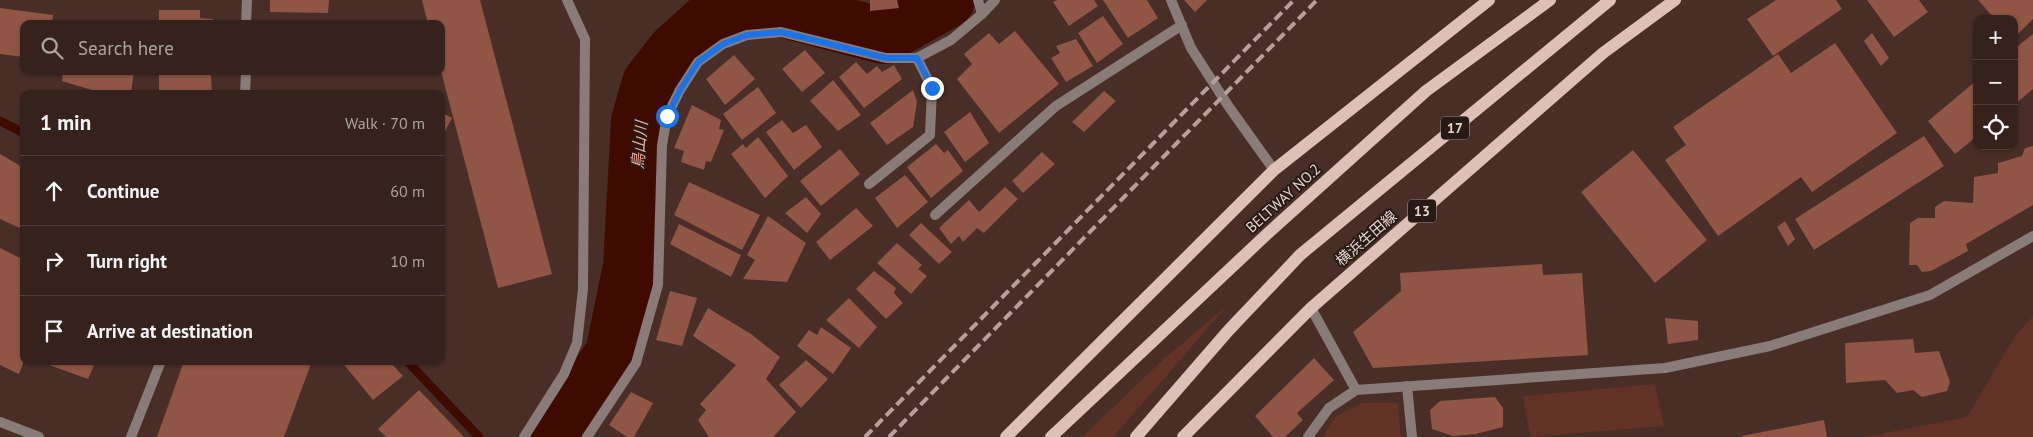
<!DOCTYPE html>
<html lang="en">
<head>
<meta charset="utf-8">
<style>
  body { margin:0; font-family:"PT Sans","Noto Sans JP",sans-serif; background:#412f29; color:#f1f3f6 }
  .controls { position:absolute; right:15px; top:15px; display:grid; overflow:hidden; border-radius:10px; box-shadow:0 1px 4px #0004 }
  .controls button { width:45px; height:45px; display:grid; place-items:center; padding:0; border:0; border-bottom:1px solid #503f3b; background:#36221c; color:#f1f3f6; font:25px sans-serif }
  .stop { position:absolute; width:15px; height:15px; margin:-11px; border:4px solid #1a73e8; border-radius:50%; background:#fff }
  .stop.end { background:#1a73e8; border-color:#fff; box-shadow:0 1px 5px #0008 }
  .list { margin:0; padding:0; list-style:none }
  h2 { display:flex; justify-content:space-between; align-items:center; height:65px; margin:0; padding:0 20px; font-size:21px }
  h2 small { font-size:16px; font-weight:400; color:#aaa4a3 }
  .list li { display:grid; grid-template-columns:32px 1fr auto; gap:15px; align-items:center; box-sizing:border-box; height:70px; padding:0 20px; border-top:1px solid #503f3b }
  .list b { display:block; font-size:19px; white-space:nowrap }
  .list em { font-size:16px; font-style:normal; color:#aaa4a3 }
  .icon { flex:none; width:28px; height:28px; fill:none; stroke:currentColor; stroke-width:2; stroke-linecap:round; stroke-linejoin:round }
  .map { position:relative; flex:none; width:2033px; height:437px; overflow:hidden }
  .search { position:absolute; background:#36221c; box-shadow:0 1px 4px #0004; left:20px; top:20px; width:425px; height:55px; display:flex; align-items:center; gap:12px; box-sizing:border-box; padding:0 18px; border-radius:10px; color:#aaa4a3; font-size:19px }
  .panel { position:absolute; background:#36221c; box-shadow:0 1px 4px #0004; left:20px; top:90px; width:425px; height:275px; border-radius:10px }
  .map>svg:first-child { display:block }
</style>
</head>
<body>
<div class="map">
<svg width="2033" height="437" viewBox="0 0 2033 437">
  <rect width="100%" height="100%" fill="#482e26"/>
  <!-- green -->
  <path fill="#613225" d="M1229 304 1113 437H1082L1166 357Z
    M2033 316V437H1864L1967 417 2015 336Z
    M1655 384 1664 426 1530 437 1523 396Z
    M1362 403H1398L1401 437H1322L1336 416Z"/>
  <g fill="none" stroke-linecap="round" stroke-linejoin="round">
    <!-- stream -->
    <path stroke="#3f0b00" stroke-width="9" d="M0 121 24 133
      M407 361 479 437"/>
    <!-- river -->
    <path stroke="#3f0b00" stroke-width="56" d="M555 437 613 354 631 267 639 121 650 83 675 51 707 22 740 11 777 8 883 36 947 0"/>
  </g>
  <!-- building -->
  <path fill="#905544" d="M270 0H329L328 13 270 12Z
    M422 0H480L552 274 498 288 441 71V24H428Z
    M870 0H897L899 8 870 11Z
    M1057 0H1094L1098 6 1069 26 1053 2Z
    M1103 0H1147L1158 18 1128 38Z
    M1184 0H1207L1195 12Z
    M1776 0H1836L1842 9 1773 56 1747 19Z
    M1867 0H1919L1928 12 1894 37Z
    M1978 0H2033V19L2014 38V19H1995Z
    M0 8 53 15 52 24H24V57L0 54Z
    M159 10H200V18L213 19V24H159Z
    M1103 16 1123 44 1097 63 1078 33Z
    M65 20 82 23V24H64Z
    M1015 31 1059 84 999 133 957 79 972 64 964 54 989 33 999 44Z
    M1872 33 1889 58 1881 66 1864 41Z
    M2033 34V89L2014 105V49Z
    M1076 39 1093 66 1066 82 1051 58 1060 53 1056 46Z
    M1835 43 1897 133 1812 192 1801 177 1718 236 1665 160 1686 145 1673 127 1778 54 1791 73Z
    M805 50 825 73 802 92 782 69Z
    M734 55 755 79 725 105 706 79Z
    M856 62 867 74 877 66 882 72 894 65 902 79 864 108 839 77Z
    M63 71H134L131 94H105L62 81Z
    M159 71H199V73L211 74 212 94H159Z
    M833 80 861 115 838 131 810 101Z
    M1977 80V136L1955 154 1928 121Z
    M758 87 776 113 742 140 723 114Z
    M913 90 917 102 913 127 887 145 870 123Z
    M1104 91 1116 101 1084 132 1072 122Z
    M692 105 721 120 719 129 724 130 711 162 706 161 704 170 681 162 684 151 674 148Z
    M441 112 452 118 441 139Z
    M970 112 989 143 965 162 944 132Z
    M782 120 793 133 806 125 822 147 794 170 766 132Z
    M1924 136 1944 166 1814 250 1795 219Z
    M758 137 788 176 765 198 731 154 743 144 746 148Z
    M936 144 944 153 948 150 963 171 931 198 907 167Z
    M2033 146V205L1966 244 1968 251 1931 271 1922 272 1917 265H1909L1910 223 1918 218H1935V207L1944 201 1973 203 1974 177 1998 173V163L2022 156 2025 148Z
    M840 149 860 174 821 206 800 181Z
    M1633 150 1707 240 1655 283 1581 192Z
    M1042 152 1055 164 1023 193 1012 181Z
    M0 154 24 168V230L0 219Z
    M905 175 928 202 897 228 875 198Z
    M689 182 760 215 742 250 674 215Z
    M1005 187 1018 199 984 233 977 228 963 242 959 236 951 244 939 228 969 200 979 212Z
    M806 197 821 214 807 233 785 213Z
    M856 208 873 226 830 260 816 242Z
    M768 216 806 243 787 282 743 279 755 260 747 255Z
    M1785 221 1795 239 1788 246 1777 227Z
    M921 223 952 252 939 264 909 235Z
    M679 224 741 255 731 277 670 244Z
    M897 243 922 265 918 269 927 276 911 294 877 263Z
    M0 248 24 260V361L19 374 0 365Z
    M1542 264 1543 275 1582 273 1588 355 1373 368 1353 332 1401 291 1400 273Z
    M874 271 896 288 894 293 903 303 886 319 856 289Z
    M670 291 697 298 682 346 656 340Z
    M849 298 877 327 859 348 826 320Z
    M708 308 751 334 780 357 766 379 796 412 773 437H709L698 420 706 410 700 404 736 365 693 336Z
    M1665 318 1698 321V340L1668 344Z
    M821 327 851 348 833 374 797 346 809 330 817 335Z
    M1913 339 1915 353 1939 351 1950 382 1947 391 1922 397 1913 390 1897 393 1885 380 1846 383 1845 343Z
    M1314 358 1334 380 1297 413 1303 420 1285 437H1273L1255 416Z
    M806 360 828 379 801 408 779 385Z
    M38 361H96L88 379Z
    M184 361H312L284 437H157Z
    M341 361H389L403 376 373 400Z
    M419 390 464 437H386L378 429Z
    M631 392 653 403 634 437H627L609 425Z
    M1495 397 1503 408V427L1476 434 1453 436 1432 429 1430 410 1440 401Z
    M1824 420 1827 437H1742V436Z"/>
  <g fill="none" stroke-linecap="round" stroke-linejoin="round">
    <!-- service -->
    <path stroke="#897b77" stroke-width="10" d="M1407 386 1412 437"/>
    <!-- minor -->
    <path stroke="#897b77" stroke-width="10" d="M1171 0 1191 48 1229 107 1274 170
      M982 14 995 0
      M246 24 247 0
      M245 94 246 71
      M869 184 930 135 932 88 917 58
      M935 215 1056 106 1182 25
      M1311 308 1356 390 1665 368 1770 346 1930 295 2033 236
      M131 437 161 361
      M524 437 564 374 577 343 583 289 585 39 567 0
      M587 437 636 363 658 285 662 145 667 116 680 90 698 62 723 44 747 35 781 32 886 58H917L951 40 982 14 978 0
      M1308 437 1329 408 1356 390"/>
    <!-- tertiary -->
    <path stroke="#897b77" stroke-width="10" d="M0 422 39 437"/>
    <!-- primary -->
    <path stroke="#ddc0b7" stroke-width="12" d="M1006 437 1274 170 1489 0
      M1051 437 1266 235 1426 91 1550 0
      M1136 437 1228 331 1300 255 1610 0
      M1183 437 1311 308 1603 53 1675 0"/>
    <!-- rail -->
    <path stroke="#b5a19a" stroke-width="4" stroke-dasharray="10 5" stroke-linecap="butt" d="M865 437 1294 0
      M889 437 1317 0"/>
  </g>
  <g fill="none" stroke-linecap="round" stroke-linejoin="round">
    <!-- route -->
    <path stroke="#1a73e8" stroke-width="6" d="M667 116 680 90 698 62 723 44 747 35 781 32 886 58H917L932 88"/>
  </g>
  <g text-anchor="middle" dominant-baseline="central" stroke-width="4" stroke-linejoin="round" paint-order="stroke">
    <!-- shield labels -->
    <g fill="#261916" stroke="#ac9d98" stroke-width="1">
      <rect x="1441" y="116.5" width="28" height="23" rx="4"/>
      <rect x="1408" y="199.5" width="28" height="23" rx="4"/>
    </g>
    <g font-size="14" font-weight="bold" fill="#e6d5cf">
      <text x="1455" y="128">17</text>
      <text x="1422" y="211">13</text>
    </g>
    <!-- street labels -->
    <g font-size="15" fill="#e6d5cf" stroke="#261916">
      <text transform="translate(1283 198) rotate(-42)">BELTWAY NO.2</text>
      <text transform="translate(1366 238) rotate(-41)">横浜生田線</text>
    </g>
    <!-- water labels -->
    <g font-size="16" font-style="italic" fill="#f8af9a" stroke="#261916">
      <text transform="translate(639 145) rotate(-85)">鳥山川</text>
    </g>
  </g>
</svg>
<div class="controls">
<button>+</button>
<button>−</button>
<button><svg class="icon" aria-label="locate" viewBox="0 0 24 24"><circle cx="12" cy="12" r="6"/><path d="M12 2v4M12 18v4M2 12h4M18 12h4"/></svg></button>
</div>
<div class="stop" style="left:667px;top:116px"></div>
<div class="stop end" style="left:932px;top:88px"></div>
<div class="search"><svg class="icon" aria-label="search" viewBox="0 0 24 24"><circle cx="10" cy="10" r="6"/><path d="M15 15l6 6"/></svg>Search here</div>
<section class="panel">
<h2>1 min<small>Walk · 70 m</small></h2>
<ul class="list">
<li><svg class="icon" aria-label="ahead" viewBox="0 0 24 24"><path d="M12 20V5M6 11l6-6 6 6"/></svg><div><b>Continue</b></div><em>60 m</em></li>
<li><svg class="icon" aria-label="right" viewBox="0 0 24 24"><path d="M7 20v-9h11M14 6l5 5-5 5"/></svg><div><b>Turn right</b></div><em>10 m</em></li>
<li><svg class="icon" aria-label="arrive" viewBox="0 0 24 24"><path d="M6 21V4h12l-3 4 3 4H6"/></svg><div><b>Arrive at destination</b></div></li>
</ul>
</section>
</div>
</body>
</html>
